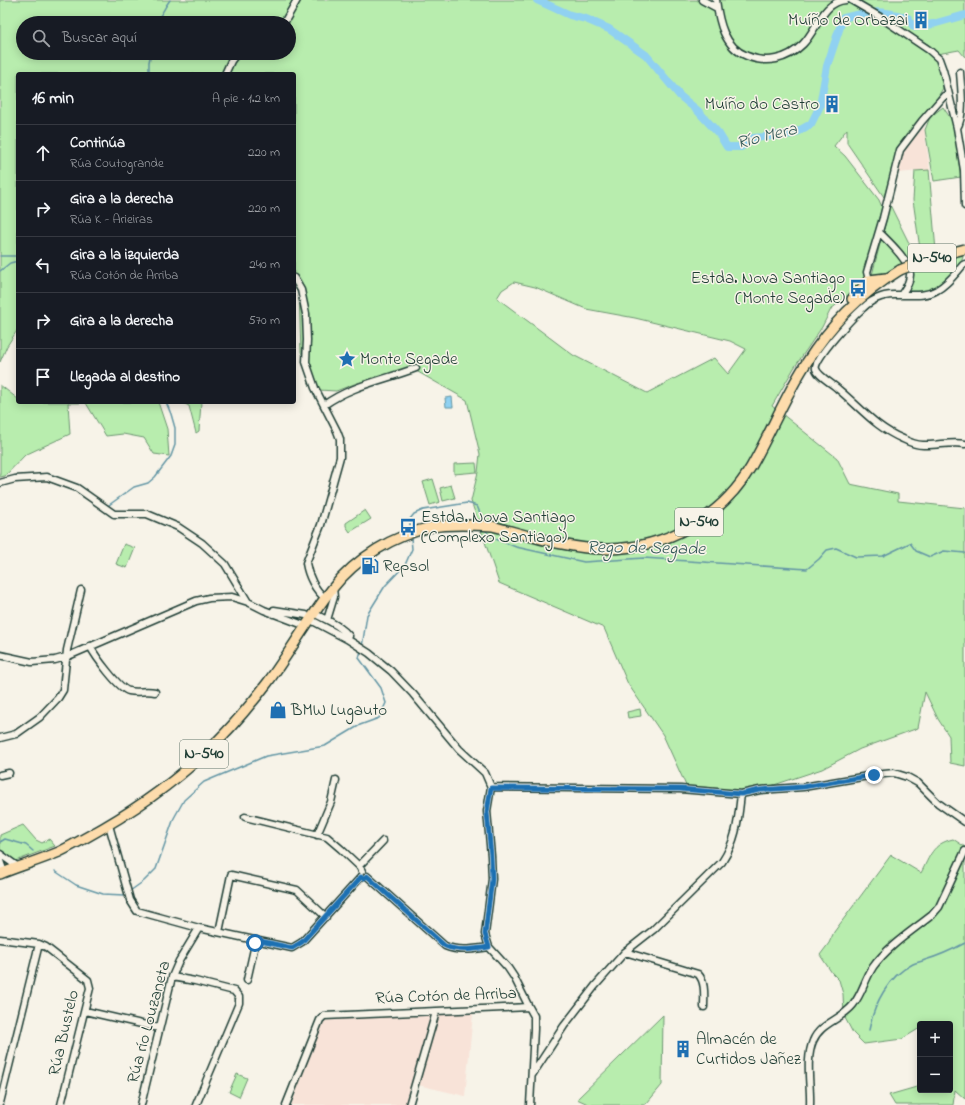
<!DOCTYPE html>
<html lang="es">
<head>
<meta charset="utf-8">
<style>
  body { margin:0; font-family:"Indie Flower",sans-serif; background:#20242c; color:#f1f3f6 }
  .controls { position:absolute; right:12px; bottom:12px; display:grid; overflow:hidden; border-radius:4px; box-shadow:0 2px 10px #0003 }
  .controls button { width:36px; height:36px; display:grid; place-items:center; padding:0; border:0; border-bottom:1px solid #363941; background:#171b24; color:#f1f3f6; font:20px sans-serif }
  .stop { position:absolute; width:12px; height:12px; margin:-9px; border:3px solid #1f6fb2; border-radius:50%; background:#fff }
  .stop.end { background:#1f6fb2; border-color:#fff; box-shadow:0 1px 4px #0008 }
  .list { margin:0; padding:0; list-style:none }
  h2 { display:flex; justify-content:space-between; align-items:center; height:52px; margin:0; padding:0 16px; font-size:17px }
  h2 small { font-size:13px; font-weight:400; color:#9ea1a6 }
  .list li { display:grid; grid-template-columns:26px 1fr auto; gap:12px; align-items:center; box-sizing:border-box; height:56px; padding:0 16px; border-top:1px solid #363941 }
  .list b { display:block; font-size:15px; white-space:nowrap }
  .list p { margin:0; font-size:13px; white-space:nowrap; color:#9ea1a6 }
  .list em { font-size:13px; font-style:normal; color:#9ea1a6 }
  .icon { flex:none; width:22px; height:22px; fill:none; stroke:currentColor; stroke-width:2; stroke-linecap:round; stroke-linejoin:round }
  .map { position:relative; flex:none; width:965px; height:1105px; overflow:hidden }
  .search { position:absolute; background:#171b24; box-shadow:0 2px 10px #0003; left:16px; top:16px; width:280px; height:44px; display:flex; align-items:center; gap:10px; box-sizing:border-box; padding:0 14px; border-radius:22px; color:#9ea1a6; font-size:15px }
  .panel { position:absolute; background:#171b24; box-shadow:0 2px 10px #0003; left:16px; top:72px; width:280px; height:332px; border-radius:4px }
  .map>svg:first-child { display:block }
</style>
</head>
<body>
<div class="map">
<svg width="965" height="1105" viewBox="0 0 965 1105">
  <rect width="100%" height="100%" fill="#f7f3e8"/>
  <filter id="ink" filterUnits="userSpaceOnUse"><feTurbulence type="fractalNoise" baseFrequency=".025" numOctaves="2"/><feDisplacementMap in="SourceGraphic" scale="8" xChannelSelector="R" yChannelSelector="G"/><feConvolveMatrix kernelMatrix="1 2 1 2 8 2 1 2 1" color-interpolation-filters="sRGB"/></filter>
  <g filter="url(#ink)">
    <!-- built -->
    <path fill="#f8e3d8" d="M924 127 930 170 898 173 904 148Z
      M430 1013 473 1014 465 1096 414 1084 407 1105H291L323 1022 327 1019Z"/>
    <!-- green -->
    <path fill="#b8edae" stroke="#6c9571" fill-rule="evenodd" d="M0 0H849L869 16 924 48 937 61 942 74 943 88 935 102 897 148 892 170 884 197 847 143V129L834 146 845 156 879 200 882 207 863 281 853 292 831 309 822 327 794 368 772 406 837 458 850 484 898 494V501L965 508V766L950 763 949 736 938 719 925 692 918 728 860 749 822 769 756 791 688 790 663 735 628 684 604 628 499 583 471 501 478 472 480 454 467 400 411 368 357 383 336 391 319 390 301 352 299 294 294 287V74H18V329L7 346 0 362ZM23 23H289V53H23ZM514 282 535 287 586 309 635 318 730 341 746 349 728 374 714 358 647 393 573 355 497 298 502 290Z
      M857 0H965V57L959 50 937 54 929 45Z
      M943 107 953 122 961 177 934 181 925 130 930 117Z
      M929 170 936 251 916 259 882 276 872 275 890 205 913 251 920 249 913 200 915 171Z
      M964 252C961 275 933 297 909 292V290L912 280V271L944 257Z
      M0 385 18 399V402H158L167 429 169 456 154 454 144 438 123 434 106 436 86 403H68L70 434 25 455 5 476 0 477Z
      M181 402H201L199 431 196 433 189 406Z
      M476 463 477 472 454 474V464Z
      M433 479 440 502 430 505 423 482Z
      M451 485 455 498 443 501 440 488Z
      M365 510 371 519 350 532 346 526V523Z
      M124 544 135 548 127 568 116 564Z
      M640 709 641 716 628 718 627 712Z
      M23 825 36 840 42 843 49 839 55 846 0 867V835Z
      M953 839 965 847V1099L955 1090 953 1105H895L889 1095 920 1086V1090H950V1024H920V1028L902 1039 864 1044 853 1033 844 1016 843 994 839 980 832 973 820 955 829 943 834 932 891 855 921 873C930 856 932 844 953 839Z
      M663 1015 662 1085 647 1103 644 1105H590L577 1099Z
      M237 1074 247 1078 239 1097 229 1092Z"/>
    <!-- water -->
    <path fill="#90d1f1" stroke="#6396a5" d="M452 397 453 407H446L445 398Z"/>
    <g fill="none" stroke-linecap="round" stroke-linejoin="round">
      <!-- stream -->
      <path stroke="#6396a5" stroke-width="1.5" d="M146 23C166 16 159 14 170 0
        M149 74V62L151 53
        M0 256H18
        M0 271 10 263 18 261
        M109 505 134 487 148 483 155 477 171 456 175 445V428L171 414 166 402
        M410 530V519L414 514 423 510 467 503 477 506 484 522
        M486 530 487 533 496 539 503 542 516 547 584 562 644 558 807 569 819 559 827 550 836 548 856 557 883 556 910 543 916 551 930 557 944 551 965 553
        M362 647 367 615 385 586 405 565 412 549 411 538
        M0 842 5 839 26 845 33 851
        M55 871 76 885 103 894 124 895 127 893
        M130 891 144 881 156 869 174 818 184 800 204 782 266 756 325 746 360 725 379 718 386 703 381 688 359 658 361 651
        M869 1030C874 1004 888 976 913 964 917 962 921 962 925 960 939 956 952 950 965 943"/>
      <!-- river -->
      <path stroke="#90d1f1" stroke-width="8" d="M537 0 570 15 586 19 609 29 646 55 680 96 697 110 719 134 727 147H741L753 138 793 134 811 124 820 106 827 66 843 18C869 11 882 10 908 18L914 27 933 24 965 15"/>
      <!-- minor casing -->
      <g stroke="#1f3d34" stroke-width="9">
        <path id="minor" d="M702 0 717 8
          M716 0C719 22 724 47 747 56 766 64 787 60 803 44 817 30 823 1 846 0
          M851 0 880 17 929 50 939 59 943 70 957 128 964 170 965 206
          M284 23 297 0
          M225 74 231 61 237 53
          M957 128C965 116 961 87 960 72
          M879 232C888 241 911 262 910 275 910 283 905 289 901 295
          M965 264 963 265C955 274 948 284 937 290 920 300 899 291 881 297 875 299 867 304 863 308 854 316 812 360 816 369 818 376 833 384 838 389 861 408 875 427 903 439 909 442 916 445 923 445 937 446 951 441 965 444
          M294 278 301 290 306 314 307 340 306 362 315 388 337 431 340 439V457L321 525 306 563C308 576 315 590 325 598
          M869 280 867 272 883 218 900 150 922 121 944 96 949 95
          M324 405C352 385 385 380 416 368
          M0 483 15 479 47 477 77 488 114 514H147L178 527 202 543 225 564 248 602
          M273 614 274 610 306 615
          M319 616C330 621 342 627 349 636L347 639
          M327 620 334 597 333 588
          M90 646C95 656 119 689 129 691 138 693 146 690 155 692
          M0 655 32 662 55 660 66 657 196 601 209 598 232 597 248 602 264 610 306 626
          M0 738 16 734 40 717 58 698 63 690 67 650 81 590
          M0 775 9 773
          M491 787 680 789 741 794 760 790 803 787 874 775 894 773 907 777 918 783 938 803 965 822
          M245 817 327 837 341 849 359 866 362 871
          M109 825 130 900 137 911 199 928 292 948 302 942 361 877
          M317 835 331 802 336 780
          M0 854 18 867
          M0 861 4 872
          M359 866 383 841
          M367 876 445 946C460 952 474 949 489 947
          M219 932 231 875 297 890 326 917
          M0 939 39 944 46 947 88 980 90 988 61 1105
          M625 952 698 974C706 982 704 997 704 1007
          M172 977 195 981 234 991 239 997V1003L196 1105
          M247 980 256 940
          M529 1007 534 1016V1029L530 1105
          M85 1011 159 1028
          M532 1075 564 1026 595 986 625 952 653 930 722 862C737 839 738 820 741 794
          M0 1103 39 944
          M141 1105 172 977 179 961 199 928
          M286 1105 320 1020 324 1016 529 1007 514 977 508 968 489 947 485 934 492 879 491 856 487 811 491 787 485 773 459 749 413 694 391 671 369 653 347 639 311 620
          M409 1105 436 1012
          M810 1105C811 1085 805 1060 813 1041 820 1023 841 1020 853 1005 862 994 865 979 873 967 888 946 912 931 932 915L939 907 965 851"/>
      </g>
      <!-- highway casing -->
      <g stroke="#1f3d34" stroke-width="12">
        <path id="highway" d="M852 299 869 280 886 278
          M0 874C20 866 40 860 59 852 69 847 78 842 87 837 129 814 170 786 205 753 228 732 249 707 268 682 290 652 309 618 332 589 356 558 394 535 432 527 448 524 476 525 492 526 527 535 571 550 608 549 666 548 721 518 751 467 770 434 784 398 805 365 831 324 858 296 900 270"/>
      </g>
      <!-- minor -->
      <use href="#minor" stroke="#f7f3e8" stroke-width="6"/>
      <!-- highway -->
      <use href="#highway" stroke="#fddcac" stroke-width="9"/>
      <!-- highway-bridge casing -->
      <g stroke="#1f3d34" stroke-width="12" stroke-linecap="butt">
        <path id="highway-bridge" d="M900 270 930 258 965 249"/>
      </g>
      <!-- highway-bridge -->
      <use href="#highway-bridge" stroke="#fddcac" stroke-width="9"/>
    </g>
  </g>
  <g fill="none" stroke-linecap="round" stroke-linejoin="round" filter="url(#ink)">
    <!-- route -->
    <path stroke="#1f6fb2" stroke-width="5" d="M255 943 256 940 292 948 302 942 361 877 364 878 367 876 445 946C460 952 474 949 489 947L485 934 492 879 491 856 487 812 491 788 680 789 741 794 760 790 803 787 874 775"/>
  </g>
  <!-- icons -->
  <defs>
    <g id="building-bare" transform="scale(1.38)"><path d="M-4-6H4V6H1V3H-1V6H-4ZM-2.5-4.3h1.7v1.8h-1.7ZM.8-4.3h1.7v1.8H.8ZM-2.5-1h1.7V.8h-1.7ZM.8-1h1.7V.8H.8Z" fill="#1f6fb2" stroke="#f7f3e8" stroke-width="2.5" paint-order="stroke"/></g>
    <g id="bus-bare" transform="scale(1.38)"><path d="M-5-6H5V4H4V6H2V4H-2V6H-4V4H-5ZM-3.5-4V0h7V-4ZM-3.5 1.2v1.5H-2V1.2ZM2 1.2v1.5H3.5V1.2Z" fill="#1f6fb2" stroke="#f7f3e8" stroke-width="2.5" paint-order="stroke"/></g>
    <g id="sight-bare" transform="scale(1.38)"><path d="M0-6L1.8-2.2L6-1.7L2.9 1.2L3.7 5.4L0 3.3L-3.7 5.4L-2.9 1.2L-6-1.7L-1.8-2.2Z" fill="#1f6fb2" stroke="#f7f3e8" stroke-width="2.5" paint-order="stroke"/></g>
    <g id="fuel-bare" transform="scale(1.38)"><path d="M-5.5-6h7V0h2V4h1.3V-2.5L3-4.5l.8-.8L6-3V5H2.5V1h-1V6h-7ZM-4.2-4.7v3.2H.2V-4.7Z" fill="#1f6fb2" stroke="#f7f3e8" stroke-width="2.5" paint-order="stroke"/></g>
    <g id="shop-bare" transform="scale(1.38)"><path d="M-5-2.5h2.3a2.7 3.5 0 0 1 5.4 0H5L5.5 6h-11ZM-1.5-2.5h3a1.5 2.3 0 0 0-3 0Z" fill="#1f6fb2" stroke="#f7f3e8" stroke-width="2.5" paint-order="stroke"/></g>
  </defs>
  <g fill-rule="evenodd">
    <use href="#building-bare" x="921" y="20"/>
    <use href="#building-bare" x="832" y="104"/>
    <use href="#bus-bare" x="858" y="288"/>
    <use href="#sight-bare" x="347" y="359"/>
    <use href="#bus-bare" x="408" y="527"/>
    <use href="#fuel-bare" x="370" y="566"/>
    <use href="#shop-bare" x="278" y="710"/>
    <use href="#building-bare" x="683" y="1049"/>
  </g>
  <g text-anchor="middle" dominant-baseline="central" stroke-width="3" stroke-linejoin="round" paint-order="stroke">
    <!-- shield labels -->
    <g fill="#f7f3e8" stroke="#60746a" stroke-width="1">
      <rect x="908" y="244" width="48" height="28" rx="3"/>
      <rect x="675" y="508" width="48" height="28" rx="3"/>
      <rect x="180" y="740" width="48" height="28" rx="3"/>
    </g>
    <g font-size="16" font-weight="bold" fill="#1f3d34">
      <text x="932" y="258">N-540</text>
      <text x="699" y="522">N-540</text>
      <text x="204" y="754">N-540</text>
    </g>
    <!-- poi labels -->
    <g font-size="17" fill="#1f3d34" stroke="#f7f3e8" text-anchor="start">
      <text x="908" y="20" text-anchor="end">Muíño de Orbazai</text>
      <text x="819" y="104" text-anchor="end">Muíño do Castro</text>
      <text x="845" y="278" text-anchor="end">Estda. Nova Santiago<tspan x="845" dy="20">(Monte Segade)</tspan></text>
      <text x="360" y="359">Monte Segade</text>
      <text x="421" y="517">Estda. Nova Santiago<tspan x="421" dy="20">(Complexo Santiago)</tspan></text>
      <text x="383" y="566">Repsol</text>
      <text x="291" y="710">BMW Lugauto</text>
      <text x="696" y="1039">Almacén de<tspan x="696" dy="20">Curtidos Jañez</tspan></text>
    </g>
    <!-- street labels -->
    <g font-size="17" fill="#1f3d34" stroke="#f7f3e8">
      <text transform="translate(446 996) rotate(-2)">Rúa Cotón de Arriba</text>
      <text transform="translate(149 1022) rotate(-75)">Rúa río Louzaneta</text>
      <text transform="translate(64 1033) rotate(-77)">Rúa Bustelo</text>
    </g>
    <!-- water labels -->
    <g font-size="18" font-style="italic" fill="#365b5a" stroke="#f7f3e8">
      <text transform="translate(767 137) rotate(-14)">Río Mera</text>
      <text transform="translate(646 549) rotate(1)">Rego de Segade</text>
    </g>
  </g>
</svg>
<div class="controls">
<button>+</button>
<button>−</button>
</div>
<div class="stop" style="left:255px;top:943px"></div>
<div class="stop end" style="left:874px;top:775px"></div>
<div class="search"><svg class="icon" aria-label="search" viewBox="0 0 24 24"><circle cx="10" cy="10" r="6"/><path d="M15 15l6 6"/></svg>Buscar aquí</div>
<section class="panel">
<h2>16 min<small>A pie · 1.2 km</small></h2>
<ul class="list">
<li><svg class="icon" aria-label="ahead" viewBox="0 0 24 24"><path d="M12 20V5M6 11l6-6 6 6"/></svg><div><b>Continúa</b><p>Rúa Coutogrande</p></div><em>220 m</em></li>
<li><svg class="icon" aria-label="right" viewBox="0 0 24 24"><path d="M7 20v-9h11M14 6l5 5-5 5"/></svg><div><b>Gira a la derecha</b><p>Rúa K - Arieiras</p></div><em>220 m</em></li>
<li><svg class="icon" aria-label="left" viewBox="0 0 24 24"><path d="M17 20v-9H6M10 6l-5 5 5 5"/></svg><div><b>Gira a la izquierda</b><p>Rúa Cotón de Arriba</p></div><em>240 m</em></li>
<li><svg class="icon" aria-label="right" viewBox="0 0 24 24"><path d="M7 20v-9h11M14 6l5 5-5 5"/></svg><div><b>Gira a la derecha</b></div><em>570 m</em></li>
<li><svg class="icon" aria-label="arrive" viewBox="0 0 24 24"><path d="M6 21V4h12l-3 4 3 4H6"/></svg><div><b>Llegada al destino</b></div></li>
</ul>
</section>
</div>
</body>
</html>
